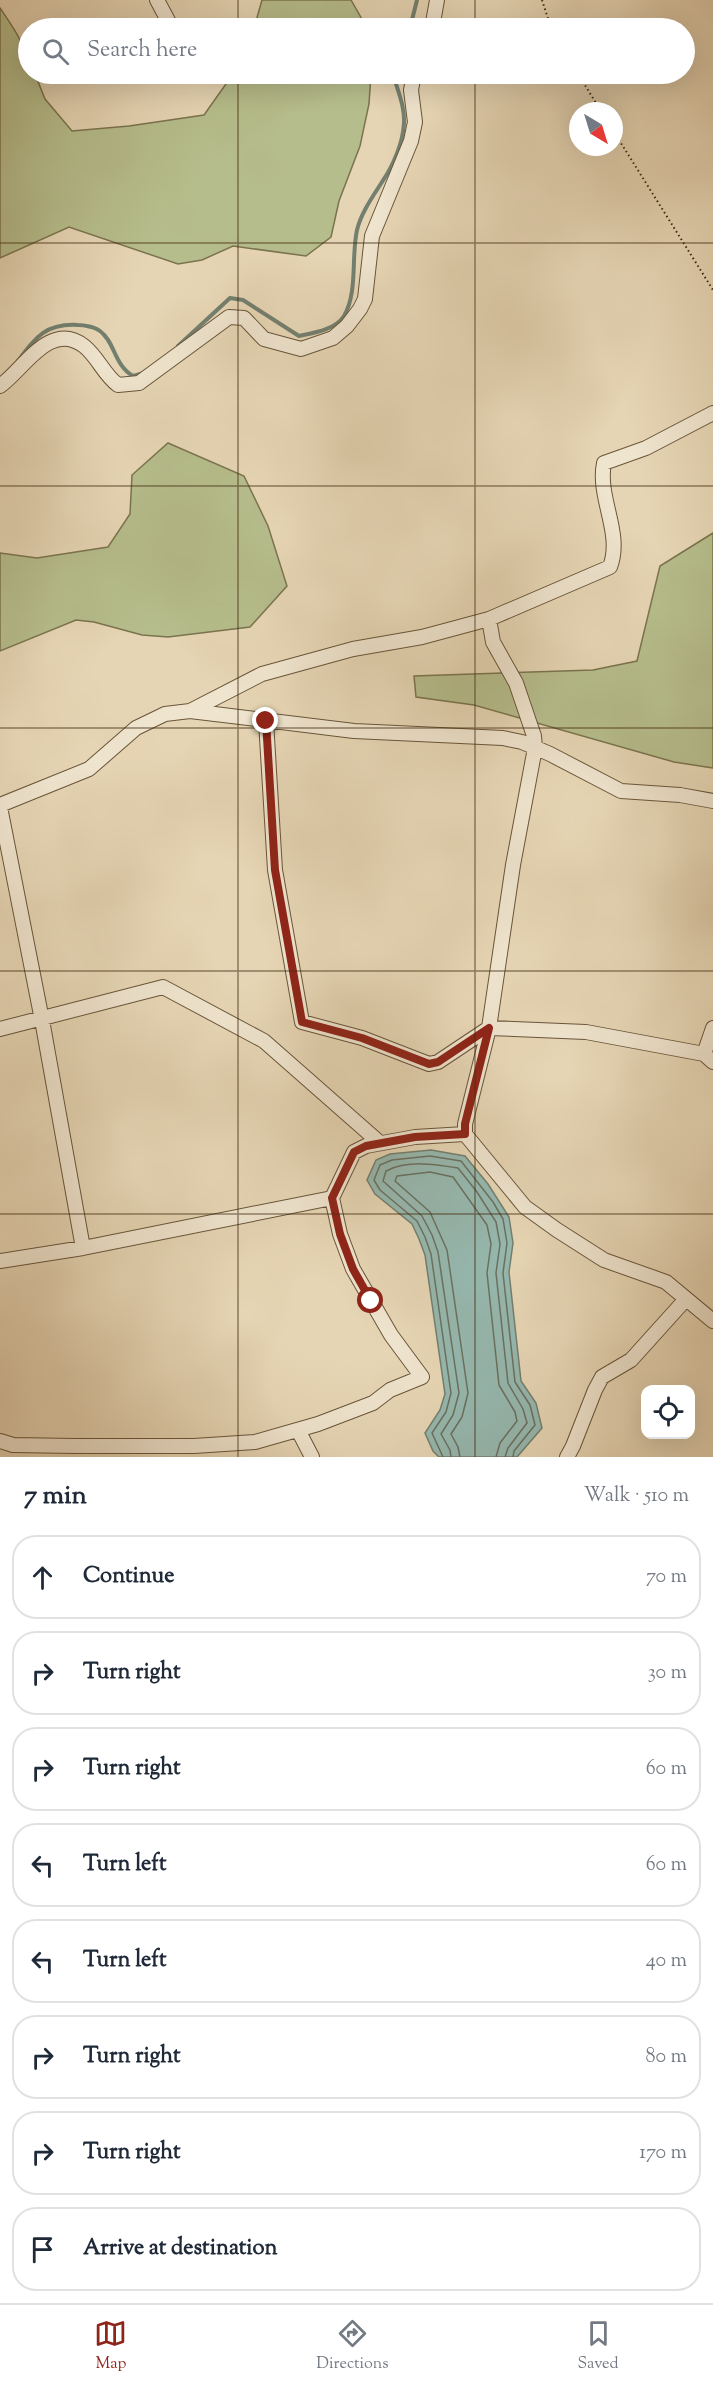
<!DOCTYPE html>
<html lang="en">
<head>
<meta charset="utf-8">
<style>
  body { margin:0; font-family:"Sorts Mill Goudy",serif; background:#f2f2f3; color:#1f2937 }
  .controls { position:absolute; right:18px; bottom:18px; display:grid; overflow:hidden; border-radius:12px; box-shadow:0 6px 24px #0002 }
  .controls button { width:54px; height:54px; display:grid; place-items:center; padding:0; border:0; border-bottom:2px solid #e0e1e3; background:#fff; color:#1f2937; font:30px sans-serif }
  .compass { position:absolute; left:569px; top:102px; width:54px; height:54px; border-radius:50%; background:#fff; box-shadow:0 6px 24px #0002; rotate:142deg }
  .stop { position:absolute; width:18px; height:18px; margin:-14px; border:4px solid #8f2418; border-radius:50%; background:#fff }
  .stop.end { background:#8f2418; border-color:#fff; box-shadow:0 2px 6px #0008 }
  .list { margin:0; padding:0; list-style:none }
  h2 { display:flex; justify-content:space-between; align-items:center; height:78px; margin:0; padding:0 24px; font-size:26px }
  h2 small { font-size:20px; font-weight:400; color:#747a83 }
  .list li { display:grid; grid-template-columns:39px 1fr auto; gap:18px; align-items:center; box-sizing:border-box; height:84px; margin:0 12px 12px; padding:0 12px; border:2px solid #e0e1e3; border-radius:24px }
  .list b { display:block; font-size:22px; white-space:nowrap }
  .list em { font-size:20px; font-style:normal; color:#747a83 }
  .icon { flex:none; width:33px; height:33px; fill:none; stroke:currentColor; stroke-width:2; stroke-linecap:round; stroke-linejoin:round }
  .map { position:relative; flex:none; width:713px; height:1457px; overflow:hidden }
  .search { position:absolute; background:#fff; box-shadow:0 6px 24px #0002; left:18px; right:18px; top:18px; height:66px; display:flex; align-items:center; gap:15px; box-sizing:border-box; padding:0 21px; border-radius:33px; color:#747a83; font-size:22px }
  .sheet { height:846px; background:#fff }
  nav { display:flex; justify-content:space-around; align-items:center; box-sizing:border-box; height:84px; border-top:2px solid #e0e1e3; background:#fff; font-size:16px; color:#747a83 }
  nav a { display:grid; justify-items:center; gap:3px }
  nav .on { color:#8f2418 }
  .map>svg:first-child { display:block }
</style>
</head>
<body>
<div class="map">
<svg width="713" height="1457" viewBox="0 0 713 1457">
  <rect width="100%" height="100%" fill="#e6d5b4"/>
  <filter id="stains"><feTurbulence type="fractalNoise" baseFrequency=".00333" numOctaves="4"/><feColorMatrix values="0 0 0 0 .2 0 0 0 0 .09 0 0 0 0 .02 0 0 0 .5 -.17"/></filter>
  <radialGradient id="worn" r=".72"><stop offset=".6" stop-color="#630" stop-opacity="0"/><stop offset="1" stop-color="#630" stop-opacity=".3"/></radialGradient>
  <!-- green -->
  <path fill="#b6bd8c" stroke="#7a744e" stroke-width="1.5" d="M262 0H351L367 28H254Z
    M0 8C15 30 28 47 28 74H35L45 99 72 131 129 126 204 115 233 74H371L369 104 360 146 339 201 331 237 306 256 233 246 202 260 178 264 69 227 0 258Z
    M168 443 244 476 268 526 287 586 250 627 168 637 142 635 94 622 76 620 0 651V553L37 558 108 547 130 514 132 475Z
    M713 533V768L674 762 474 705 416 697 414 676 593 670 637 661 660 566Z"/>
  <!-- water -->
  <path fill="#96b8af" stroke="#737f6f" stroke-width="1.5" d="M431 1150 465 1156 488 1184 509 1217 513 1243 509 1272 521 1381 536 1403 542 1428 517 1457H439L433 1451 425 1433 440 1410 445 1394 425 1255 419 1239 412 1224 375 1194 367 1180 376 1160 390 1154Z"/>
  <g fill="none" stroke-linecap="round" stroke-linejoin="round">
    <!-- shore -->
    <path stroke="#6a7160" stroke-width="1.5" d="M443 1457 432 1433 446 1412 451 1393 431 1254 425 1237 417 1221 380 1190 374 1180 380 1165 392 1160 430 1156 461 1161 493 1202 503 1219 507 1243 503 1273 515 1382 530 1405 535 1425 514 1451 513 1457
      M451 1457 450 1450 441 1434 453 1415 459 1393 438 1252 432 1235 422 1216 383 1181 386 1171C407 1160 435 1164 458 1168L477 1192 496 1222 500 1244 496 1273 508 1383 523 1409 527 1423 508 1448 505 1457
      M460 1457 458 1447 451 1434 462 1417 468 1393 447 1250 430 1212 395 1181 397 1176 430 1172 453 1177 487 1225 491 1244 487 1273 499 1385 515 1412 517 1421 500 1443 496 1457"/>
    <!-- stream -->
    <path stroke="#737f6f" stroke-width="4" d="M410 28 417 0
      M178 346 230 298 243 300 299 336C313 333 335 330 344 316 358 292 351 257 357 230 361 213 373 196 382 182 393 166 403 143 404 123 405 106 397 89 393 74
      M18 361C36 337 46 323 78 325 84 325 95 327 100 331 115 342 114 365 133 376L144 373"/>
    <!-- minor casing -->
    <g stroke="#695539" stroke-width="16">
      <path id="minor" d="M157 0 172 28
        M432 28 437 0
        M0 386C24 369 50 320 84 346 98 357 104 375 118 385L139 383 229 317 244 318 264 339 301 349 333 338 347 326 360 309 365 299 372 236 411 141 415 122 411 90 414 74
        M489 619 493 642 516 683 534 736 535 748 513 865 489 1028 465 1124V1134L525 1207 557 1230 604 1260 666 1282 713 1321
        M190 711 262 674 353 649 422 637 489 619 610 567C623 533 597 498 604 463L646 448 713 413
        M266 721 275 870 302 1022 362 1038 429 1064 438 1062 489 1028 586 1032 704 1054 713 1062
        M0 805 89 769 136 728 165 714 190 711 354 731 503 738 522 742 550 754 621 791 680 795 713 801
        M0 807 42 1020 83 1248
        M0 1029 163 987 264 1041 380 1143
        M704 1054 713 1028
        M0 1261 83 1248 332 1198
        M298 1430 312 1457
        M0 1441 13 1445 75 1446H194L255 1442 318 1424 373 1403 390 1390 422 1377 391 1335 353 1269 340 1234 332 1198 354 1152 366 1146 415 1137 465 1134
        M567 1457 573 1446 595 1390 602 1377 631 1360 686 1299"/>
    </g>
    <!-- path -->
    <path stroke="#3f2a10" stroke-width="2" stroke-dasharray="1.5 3" stroke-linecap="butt" d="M542 0 551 28
      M578 74 601 111
      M614 132 713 290"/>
    <!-- minor -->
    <use href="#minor" stroke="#efe4ce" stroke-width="14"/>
  </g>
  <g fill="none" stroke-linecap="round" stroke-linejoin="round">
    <!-- route -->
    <path stroke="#8f2418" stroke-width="8" d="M266 721 275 870 302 1022 362 1038 429 1064 438 1062 489 1028 465 1124V1134L415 1137 366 1146 354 1152 332 1198 340 1234 353 1269 371 1301"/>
  </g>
  <!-- grid -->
  <path fill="none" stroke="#3f2a10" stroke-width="1.5" stroke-opacity="0.55" d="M238 0V28M475 0V28M238 74V1457M475 74V1457M0 243H713M0 486H713M0 728H713M0 971H713M0 1214H713"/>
  <rect width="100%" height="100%" filter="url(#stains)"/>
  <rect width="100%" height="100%" fill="url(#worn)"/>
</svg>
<div class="controls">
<button><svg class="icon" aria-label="locate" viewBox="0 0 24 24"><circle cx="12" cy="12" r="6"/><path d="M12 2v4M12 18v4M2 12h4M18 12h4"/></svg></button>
</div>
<svg class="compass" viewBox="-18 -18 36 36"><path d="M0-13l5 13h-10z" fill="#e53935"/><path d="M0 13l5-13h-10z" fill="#747a83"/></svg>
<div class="stop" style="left:371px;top:1301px"></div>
<div class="stop end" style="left:266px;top:721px"></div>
<div class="search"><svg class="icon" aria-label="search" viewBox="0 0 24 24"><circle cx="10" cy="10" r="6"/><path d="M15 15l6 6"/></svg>Search here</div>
</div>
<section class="sheet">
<h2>7 min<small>Walk · 510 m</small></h2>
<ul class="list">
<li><svg class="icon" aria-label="ahead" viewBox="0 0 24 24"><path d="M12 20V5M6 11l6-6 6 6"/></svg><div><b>Continue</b></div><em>70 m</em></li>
<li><svg class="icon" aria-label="right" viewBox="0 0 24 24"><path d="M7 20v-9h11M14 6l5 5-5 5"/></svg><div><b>Turn right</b></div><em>30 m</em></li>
<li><svg class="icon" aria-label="right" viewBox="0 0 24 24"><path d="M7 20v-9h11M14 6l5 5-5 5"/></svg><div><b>Turn right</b></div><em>60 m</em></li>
<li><svg class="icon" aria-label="left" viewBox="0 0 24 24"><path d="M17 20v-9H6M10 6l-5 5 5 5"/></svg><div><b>Turn left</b></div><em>60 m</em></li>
<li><svg class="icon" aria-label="left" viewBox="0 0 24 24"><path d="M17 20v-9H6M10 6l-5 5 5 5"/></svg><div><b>Turn left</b></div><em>40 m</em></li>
<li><svg class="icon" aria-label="right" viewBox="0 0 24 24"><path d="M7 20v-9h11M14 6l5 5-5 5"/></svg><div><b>Turn right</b></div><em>80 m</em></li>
<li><svg class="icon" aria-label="right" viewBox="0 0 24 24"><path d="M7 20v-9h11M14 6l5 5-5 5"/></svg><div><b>Turn right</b></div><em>170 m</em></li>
<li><svg class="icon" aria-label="arrive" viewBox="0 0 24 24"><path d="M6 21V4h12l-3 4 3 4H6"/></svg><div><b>Arrive at destination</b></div></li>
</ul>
</section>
<nav>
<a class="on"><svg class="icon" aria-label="map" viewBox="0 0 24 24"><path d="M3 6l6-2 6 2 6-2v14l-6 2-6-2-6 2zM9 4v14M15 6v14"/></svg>Map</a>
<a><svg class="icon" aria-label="directions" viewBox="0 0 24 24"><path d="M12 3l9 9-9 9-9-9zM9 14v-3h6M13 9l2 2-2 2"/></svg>Directions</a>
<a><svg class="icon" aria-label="saved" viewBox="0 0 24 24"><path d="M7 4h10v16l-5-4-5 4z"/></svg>Saved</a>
</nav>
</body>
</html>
